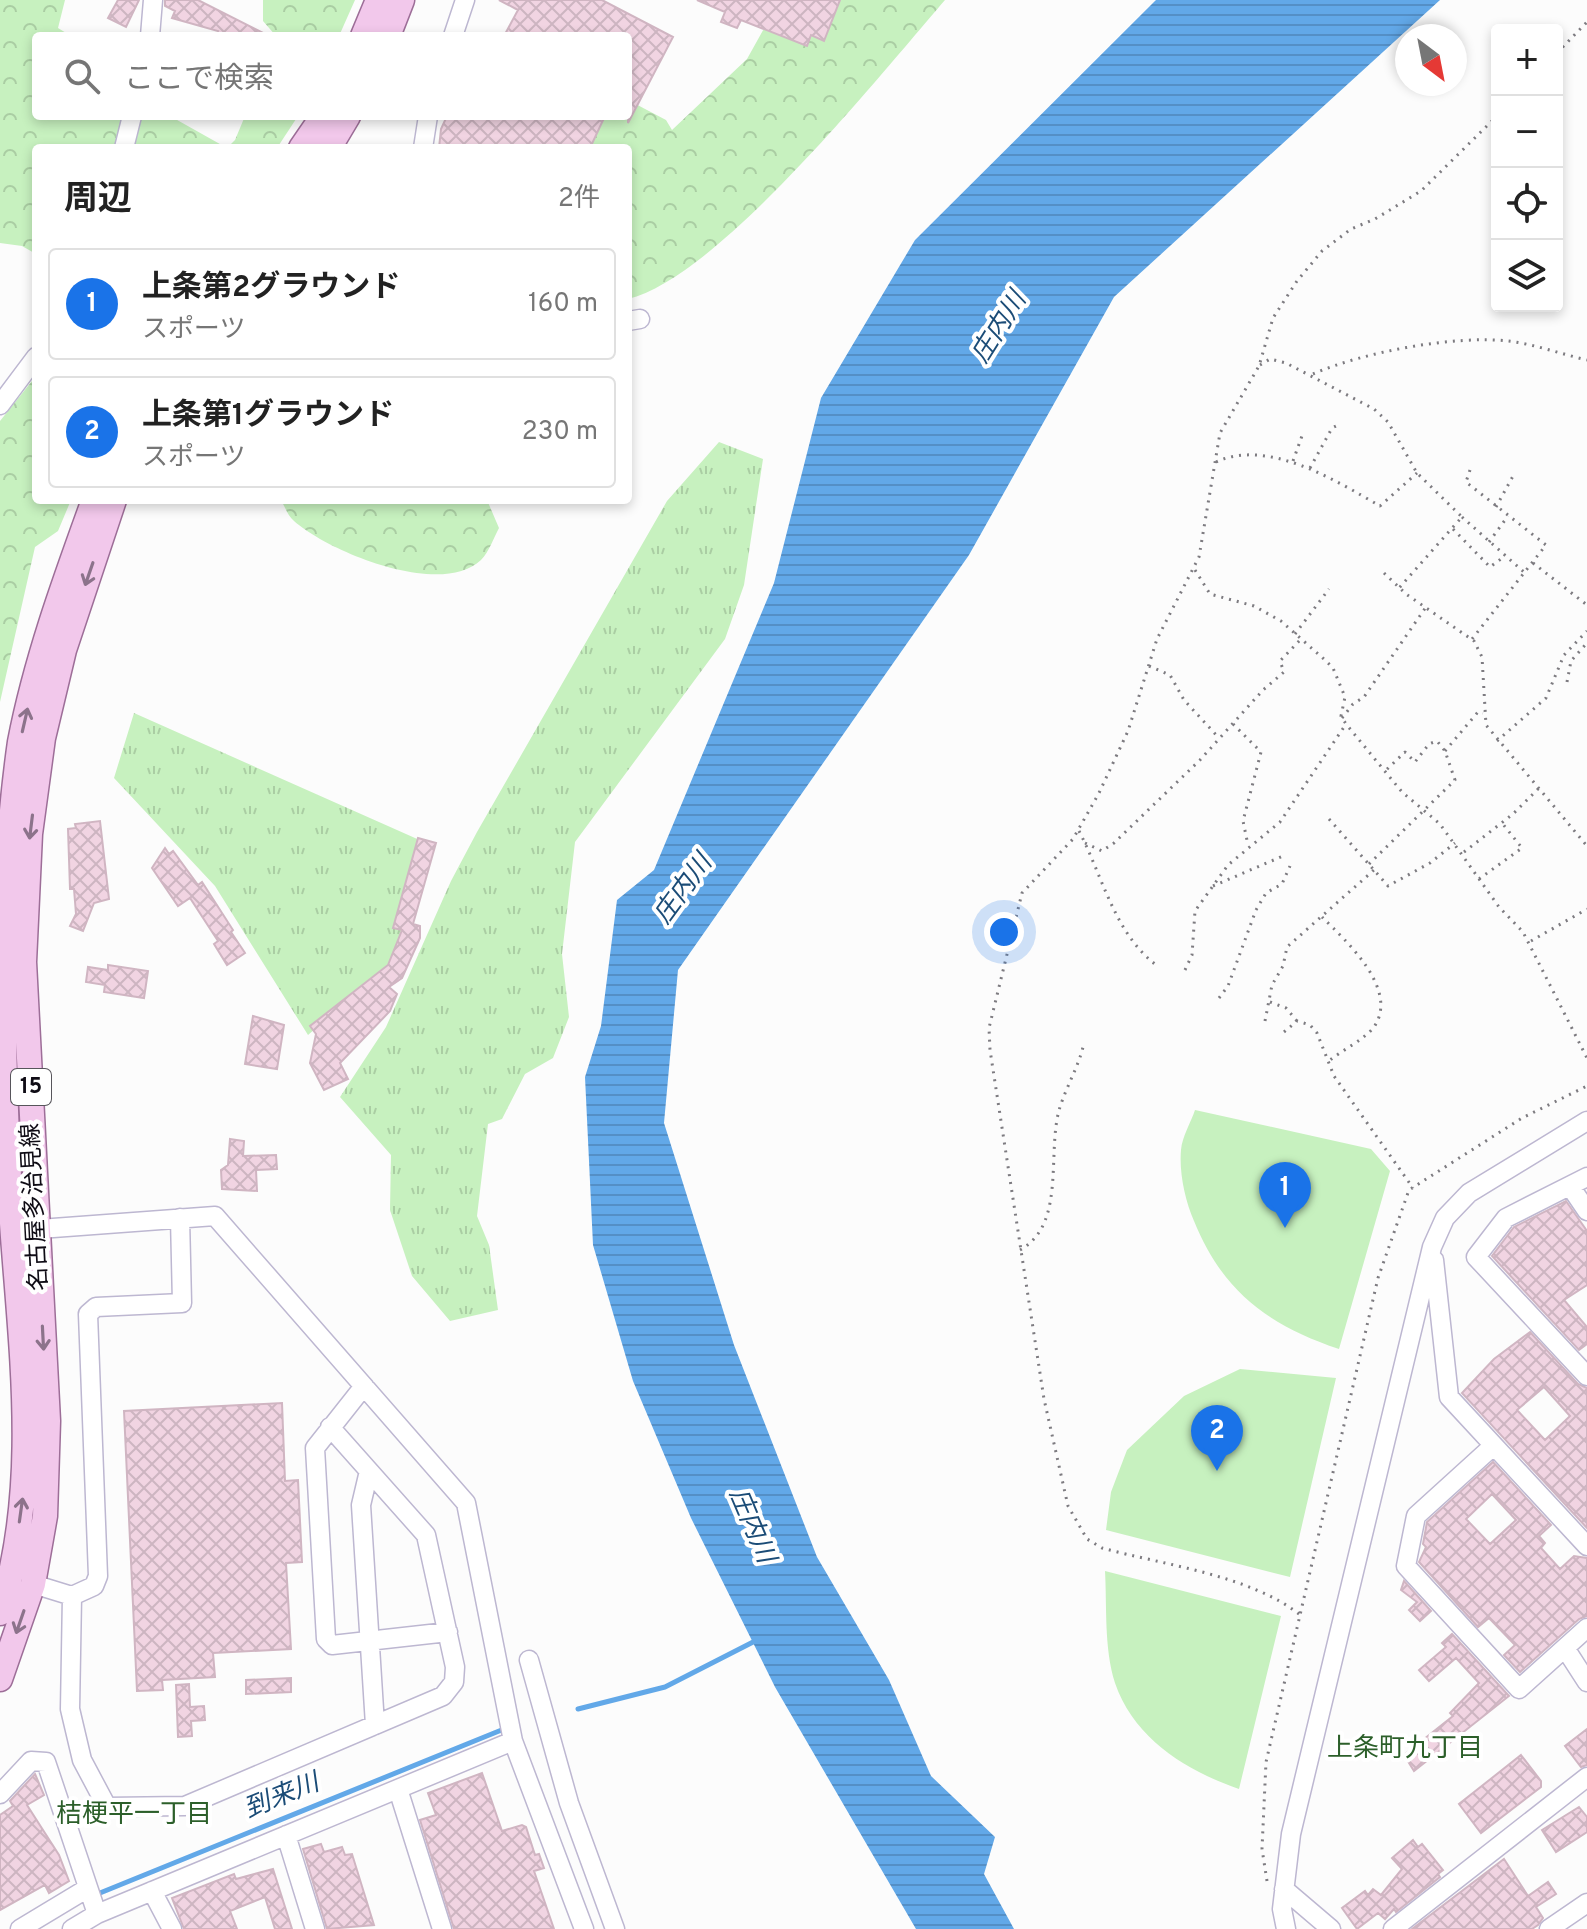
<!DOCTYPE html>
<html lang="ja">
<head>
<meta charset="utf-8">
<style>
  body { margin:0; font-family:Overpass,"Noto Sans JP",sans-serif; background:#f6f6f6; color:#222 }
  .controls { position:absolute; right:24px; top:24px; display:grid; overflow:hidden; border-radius:8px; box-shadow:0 4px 12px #0003 }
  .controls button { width:72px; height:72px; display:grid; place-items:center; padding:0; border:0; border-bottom:2px solid #e0e0e0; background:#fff; color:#222; font:40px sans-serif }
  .compass { position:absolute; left:1395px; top:24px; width:72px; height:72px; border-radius:50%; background:#fff; box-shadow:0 4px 12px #0003; rotate:148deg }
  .you { position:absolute; left:1004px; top:932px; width:28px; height:28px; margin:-20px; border:6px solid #fff; border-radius:50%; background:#1a73e8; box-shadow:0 0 0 12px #1a73e833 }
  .badge { display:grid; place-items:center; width:52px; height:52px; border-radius:50%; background:#1a73e8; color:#fff; font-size:26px; font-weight:700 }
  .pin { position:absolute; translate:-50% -66px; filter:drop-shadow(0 2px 4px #0008) }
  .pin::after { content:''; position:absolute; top:42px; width:28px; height:24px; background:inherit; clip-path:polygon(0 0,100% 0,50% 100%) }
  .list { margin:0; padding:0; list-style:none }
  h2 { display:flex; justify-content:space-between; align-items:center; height:104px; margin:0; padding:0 32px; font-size:34px }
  h2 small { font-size:26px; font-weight:400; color:#767676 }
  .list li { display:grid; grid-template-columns:52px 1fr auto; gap:24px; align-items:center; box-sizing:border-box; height:112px; margin:0 16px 16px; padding:0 16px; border:2px solid #e0e0e0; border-radius:8px }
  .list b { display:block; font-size:30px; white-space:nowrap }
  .list p { margin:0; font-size:26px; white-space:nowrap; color:#767676 }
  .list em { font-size:26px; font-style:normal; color:#767676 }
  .icon { flex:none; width:44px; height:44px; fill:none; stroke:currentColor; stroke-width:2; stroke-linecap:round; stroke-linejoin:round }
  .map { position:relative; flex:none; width:1587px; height:1929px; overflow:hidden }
  .search { position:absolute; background:#fff; box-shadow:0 4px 12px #0003; left:32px; top:32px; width:600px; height:88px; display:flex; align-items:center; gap:20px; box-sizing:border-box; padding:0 28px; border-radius:8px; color:#767676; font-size:30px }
  .panel { position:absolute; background:#fff; box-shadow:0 4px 12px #0003; left:32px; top:144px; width:600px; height:360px; border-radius:8px }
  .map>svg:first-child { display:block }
</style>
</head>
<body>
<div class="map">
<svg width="1587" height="1929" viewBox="0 0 1587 1929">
  <defs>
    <pattern id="grass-tufts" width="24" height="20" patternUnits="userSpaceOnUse" patternTransform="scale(2)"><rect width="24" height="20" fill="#c7f1bf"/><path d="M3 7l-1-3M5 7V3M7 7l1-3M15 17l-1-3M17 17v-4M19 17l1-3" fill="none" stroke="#aacda3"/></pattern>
    <pattern id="forest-crowns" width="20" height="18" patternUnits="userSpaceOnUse" patternTransform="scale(2)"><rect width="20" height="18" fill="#c7f1bf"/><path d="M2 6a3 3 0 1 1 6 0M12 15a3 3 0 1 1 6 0" fill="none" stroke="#aacda3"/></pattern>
    <pattern id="water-rules" width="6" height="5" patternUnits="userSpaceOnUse" patternTransform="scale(2)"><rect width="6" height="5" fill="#62a8e8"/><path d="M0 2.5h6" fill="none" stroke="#548fc6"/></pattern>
    <pattern id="building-cross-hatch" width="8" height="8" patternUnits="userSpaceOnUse" patternTransform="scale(2)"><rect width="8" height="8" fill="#f1d4e2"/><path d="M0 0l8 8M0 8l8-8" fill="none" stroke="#cdb5c1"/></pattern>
  </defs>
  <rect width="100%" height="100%" fill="#fcfcfc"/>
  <!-- grass -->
  <path fill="url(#grass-tufts)" d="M719 442 763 459 744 585 725 639 575 842 562 954 569 1017 553 1058 525 1074 502 1119 488 1124 477 1216 489 1245 498 1310 450 1321 412 1276 390 1210 391 1155 340 1097 386 1027 451 881 477 832 667 501Z
    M134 713 424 842 395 959 308 1035 215 886 114 778Z"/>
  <!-- forest -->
  <path fill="url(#forest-crowns)" d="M0 0H65L58 28 71 36H36V116H123L116 148H36V254L22 246 0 243Z
    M263 0H355L339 36H276L263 21Z
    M780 0H945C880 75 719 277 628 299V148H516L555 116H628V100L666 120 672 130 747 59Z
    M140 116H170L227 148 235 140 245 116H298L277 148H133Z
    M36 376V500H71L58 531 35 547 0 702V421Z
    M281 500H487L499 528C494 537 489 552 481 560 441 598 329 552 294 521 288 516 285 507 281 500Z"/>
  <!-- pitch -->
  <path fill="#c7f1bf" d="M1195 1110 1371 1149 1390 1171 1339 1349C1268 1325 1223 1292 1194 1221 1185 1200 1179 1173 1181 1150 1182 1137 1191 1122 1195 1110Z
    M1240 1369 1336 1378 1290 1577 1106 1530 1111 1492 1127 1450 1184 1396Z
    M1105 1571 1281 1616 1239 1789C1187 1771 1134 1739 1115 1683 1104 1648 1107 1607 1105 1571Z"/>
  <!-- water -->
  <path fill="url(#water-rules)" d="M1156 0H1440L1114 297 969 555 678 970 664 1123 734 1345 817 1557 889 1680 931 1776 995 1837 984 1874 1014 1929H916L775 1687 691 1518 633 1381 593 1245 585 1077 601 1026 617 900 654 870 774 583 821 398 915 240Z"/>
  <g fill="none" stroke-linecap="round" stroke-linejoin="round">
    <!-- stream -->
    <path stroke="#62a8e8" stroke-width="5" d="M578 1709 665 1687 759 1639
      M95 1895 504 1729"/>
  </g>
  <!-- building -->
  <path fill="url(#building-cross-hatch)" stroke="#d0b5c2" stroke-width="2" fill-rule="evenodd" d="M118 0H139L126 27 108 18Z
    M165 0H198L269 36H215L218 31 172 18 175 11 165 6Z
    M499 0H602L673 37 628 123V36H504L518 10Z
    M697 0H840L824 41 811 35 807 46 741 20 737 28 721 22 725 12Z
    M447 116H605L590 148H439L441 129Z
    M100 821 109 899 94 903 83 931 70 926 76 914 74 889H70L68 829 76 828 75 824Z
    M418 838 436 843 413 924 420 926V938L402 978 389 987 397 994 390 1011 340 1063 348 1079 324 1090 310 1063 316 1034 310 1026 388 965 402 930 393 928Z
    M165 848 169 854 173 851 198 885 202 882 233 930 231 932 245 953 227 965 214 944 218 941 190 898 178 906 152 868Z
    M108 965 148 971 144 998 104 992 105 985 86 982 88 967 108 970Z
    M253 1016 284 1025 277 1069 245 1064Z
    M230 1139 244 1141 243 1156 276 1155 277 1169 256 1170 257 1191 222 1189 221 1170 228 1165Z
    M1566 1201 1587 1231V1285L1564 1300 1587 1327V1344L1579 1350 1492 1256 1514 1227Z
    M1530 1332 1578 1384 1587 1388V1528L1462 1393 1494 1359ZM1544 1387 1570 1416 1545 1440 1517 1410Z
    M282 1403 285 1481 298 1480 302 1562 286 1563 291 1649 213 1653 215 1677 162 1680 163 1690 137 1691 124 1411Z
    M1493 1462 1551 1525 1539 1536 1545 1543 1541 1548 1560 1569 1574 1556 1587 1558V1616L1579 1619 1520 1672 1504 1655 1515 1645 1489 1618 1478 1627 1419 1562 1426 1547 1423 1544 1427 1522ZM1492 1494 1516 1520 1490 1544 1466 1519Z
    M1404 1581 1431 1611 1420 1621 1409 1610 1417 1602 1401 1590Z
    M1452 1634 1509 1696 1414 1771 1404 1755 1453 1716 1450 1713 1479 1683 1456 1658 1429 1681 1419 1670 1446 1647 1442 1643Z
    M291 1678V1692L246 1694V1680Z
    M189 1684 190 1707 204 1706 205 1720 191 1721 192 1736 178 1737 176 1685Z
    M1587 1729V1765L1581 1767 1565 1746Z
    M1521 1755 1541 1781V1787L1481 1833 1459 1804Z
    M482 1773 502 1831 522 1825 526 1827 535 1855 539 1854 544 1868 534 1871 554 1929H454L420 1820 436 1815 428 1793Z
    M35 1774 44 1795 27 1805 59 1855 69 1881 49 1893 45 1885 0 1910V1815L13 1806 10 1801Z
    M1579 1807 1587 1817V1832L1556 1852 1542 1830Z
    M1413 1840 1418 1847 1422 1844 1443 1870 1438 1874 1440 1877 1396 1912 1394 1909 1385 1919 1378 1913 1357 1929 1342 1908 1365 1891 1368 1895 1373 1889 1381 1895 1402 1869 1392 1858Z
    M321 1844 324 1852 342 1847 345 1855 352 1854 374 1925 327 1929 303 1849Z
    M1504 1859 1528 1896 1548 1882 1556 1894 1536 1907 1543 1918 1538 1925 1532 1929H1412Z
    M273 1869 292 1929H275L265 1897 230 1911 237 1929H184L172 1898 234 1874 236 1879Z"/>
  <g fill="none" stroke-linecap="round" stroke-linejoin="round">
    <!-- minor casing -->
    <g stroke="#bdb7d1" stroke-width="21">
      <path id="minor" d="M150 36 153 0
        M453 36 465 0
        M124 148 132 116
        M423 148 428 116
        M628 321 640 319
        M0 405 36 357
        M1587 1177 1506 1218 1476 1257 1587 1376
        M1570 1186 1587 1211
        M26 1230 215 1216 466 1503 513 1741
        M1434 1260 1449 1397 1587 1546
        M364 1386 315 1448 326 1639 332 1645 448 1632
        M1492 1447 1416 1516 1406 1566 1519 1689 1587 1628
        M369 1471 361 1505 375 1725
        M33 1584 72 1596 94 1586 98 1576 88 1314 96 1307 182 1303 180 1218
        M72 1596 70 1709 82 1760 107 1807 185 1806 443 1696 454 1682 455 1667 426 1535 330 1427
        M1565 1648 1587 1682
        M529 1660 569 1803 615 1929
        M398 1789 442 1929
        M0 1794 31 1761 46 1762 97 1914
        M286 1835 315 1929
        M1284 1889 1331 1929
        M152 1891 172 1929
        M20 1929 88 1888
        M72 1929 97 1914 513 1741 584 1929
        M1286 1929 1282 1909 1291 1834 1432 1247 1445 1218 1469 1193 1587 1121
        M1393 1929 1587 1777
        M1549 1929 1587 1903"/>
    </g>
    <!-- major casing -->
    <g stroke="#9d6e98" stroke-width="27">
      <path id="major" d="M363 36 378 0
        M388 36 402 0
        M301 148 323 116
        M329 148 348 116
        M0 1613C45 1474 16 1320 9 1176 1 1033 0 883 20 742 36 659 65 580 94 500
        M0 1679 33 1584 45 1516 48 1421 24 962 30 834 43 738 64 650 114 500"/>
    </g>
    <!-- path -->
    <path stroke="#7d7b80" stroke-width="3" stroke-dasharray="2 6" stroke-linecap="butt" d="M1557 53 1587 22
      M1260 365 1270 359 1286 363 1374 409 1388 422 1417 473 1462 517 1399 588
      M1313 374C1363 352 1455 335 1508 341 1534 344 1561 354 1587 360
      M1293 461 1303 433
      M1216 462C1267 438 1335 480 1380 506L1417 473
      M1310 468 1332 428 1338 425
      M1470 470 1466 482 1546 545 1472 639
      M1496 507 1513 476
      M1462 517 1525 573
      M1453 529 1490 567 1505 556
      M1489 542 1508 516
      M1533 563 1587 605
      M1195 570 1210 594 1254 606 1281 621 1325 660 1333 668 1345 697 1341 716 1346 724 1402 792 1440 824 1499 907 1523 932 1587 1058
      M1384 573 1406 594 1474 641 1482 657 1486 725 1587 846
      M1295 634 1329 589
      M1149 666 1170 675 1184 700 1219 738
      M1567 682 1571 661 1587 643
      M1342 718 1353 704 1364 697 1426 607
      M1233 724 1261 752 1243 821 1248 845
      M1497 741 1546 698 1564 655 1587 631
      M1445 751 1478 712 1483 713
      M1329 819 1388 886 1430 863 1455 843
      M1079 831C1103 877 1115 936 1159 967
      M1085 843 1102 851 1114 843 1200 760 1263 690 1284 672 1280 661 1301 639
      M1464 852 1513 814 1540 787
      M1369 864 1455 780 1445 751 1437 741 1429 744 1415 762 1405 752 1384 772
      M1479 879 1522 848 1502 823
      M1213 886 1283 856
      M1322 917C1345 940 1400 989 1374 1027 1364 1040 1342 1050 1329 1061
      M1531 941 1587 909
      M1185 970 1192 955 1195 911 1228 865 1280 822 1346 724
      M1219 998 1228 986 1256 910 1266 893 1282 884 1290 866
      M1270 1002 1286 1008 1297 1021
      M1265 1021 1272 985 1283 966 1287 947 1374 870
      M1284 1032 1297 1021 1310 1025 1317 1033 1334 1076 1413 1188
      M1020 1250C1067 1224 1046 1151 1060 1107 1067 1085 1079 1066 1084 1043
      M1299 1614C1249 1575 1164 1565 1102 1548L1087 1539 1068 1506 1044 1399 990 1050 989 1028 1022 893 1073 839 1099 793 1128 731 1157 639 1199 557 1220 433 1259 366 1273 318 1297 281 1322 251 1351 229 1375 219 1421 191 1497 116
      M1267 1881 1262 1849 1266 1762 1378 1278 1409 1190 1522 1118 1587 1086"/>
    <!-- minor -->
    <use href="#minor" stroke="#fff" stroke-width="18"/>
    <!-- major -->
    <use href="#major" stroke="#f2c8eb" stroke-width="24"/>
  </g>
  <!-- one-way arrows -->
  <defs><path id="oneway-shaft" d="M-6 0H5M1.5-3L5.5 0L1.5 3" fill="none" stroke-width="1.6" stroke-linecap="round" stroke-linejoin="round" transform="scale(2)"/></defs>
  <g stroke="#8c738b">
    <use href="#oneway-shaft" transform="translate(89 574) rotate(109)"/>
    <use href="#oneway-shaft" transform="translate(25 720) rotate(-77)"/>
    <use href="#oneway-shaft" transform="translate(31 827) rotate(97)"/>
    <use href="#oneway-shaft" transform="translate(43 1338) rotate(87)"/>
    <use href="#oneway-shaft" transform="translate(21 1510) rotate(-82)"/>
    <use href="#oneway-shaft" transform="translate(20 1622) rotate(109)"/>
  </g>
  <g text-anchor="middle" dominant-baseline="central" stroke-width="8" stroke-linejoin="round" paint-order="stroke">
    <!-- shield labels -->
    <rect fill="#fff" stroke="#57555b" stroke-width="2" x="11" y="1069" width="40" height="36" rx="6"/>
    <g font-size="22" font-weight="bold" fill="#0f0c15">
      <text x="31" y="1087">15</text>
    </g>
    <!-- street labels -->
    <g font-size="24" fill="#0f0c15" stroke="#fff">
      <text transform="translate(36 1207) rotate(-93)">名古屋多治見線</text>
    </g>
    <!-- water labels -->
    <g font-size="26" font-style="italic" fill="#1b4c77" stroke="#fff">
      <text transform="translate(1000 328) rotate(-58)">庄内川</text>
      <text transform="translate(684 890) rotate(-54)">庄内川</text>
      <text transform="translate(751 1526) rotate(67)">庄内川</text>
      <text transform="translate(282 1797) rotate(-22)">到来川</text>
    </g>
    <!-- neighbourhood labels -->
    <g font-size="26" fill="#2c5f2a" stroke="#fff">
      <text x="1405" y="1749">上条町九丁目</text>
      <text x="134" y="1815">桔梗平一丁目</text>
    </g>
  </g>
</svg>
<div class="controls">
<button>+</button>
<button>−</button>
<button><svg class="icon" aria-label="locate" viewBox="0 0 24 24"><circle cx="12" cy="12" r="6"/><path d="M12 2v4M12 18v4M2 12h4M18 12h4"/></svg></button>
<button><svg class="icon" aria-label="layers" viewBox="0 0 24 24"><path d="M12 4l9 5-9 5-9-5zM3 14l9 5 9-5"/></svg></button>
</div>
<svg class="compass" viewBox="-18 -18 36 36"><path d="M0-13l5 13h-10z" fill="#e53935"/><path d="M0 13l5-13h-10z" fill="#767676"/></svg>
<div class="you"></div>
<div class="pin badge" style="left:1285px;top:1228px">1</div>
<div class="pin badge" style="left:1217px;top:1471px">2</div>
<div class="search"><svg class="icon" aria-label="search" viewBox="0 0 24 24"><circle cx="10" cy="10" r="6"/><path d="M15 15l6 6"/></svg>ここで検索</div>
<section class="panel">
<h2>周辺<small>2件</small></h2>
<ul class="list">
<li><span class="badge">1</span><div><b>上条第2グラウンド</b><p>スポーツ</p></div><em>160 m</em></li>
<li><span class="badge">2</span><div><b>上条第1グラウンド</b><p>スポーツ</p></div><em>230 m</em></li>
</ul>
</section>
</div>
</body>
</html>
